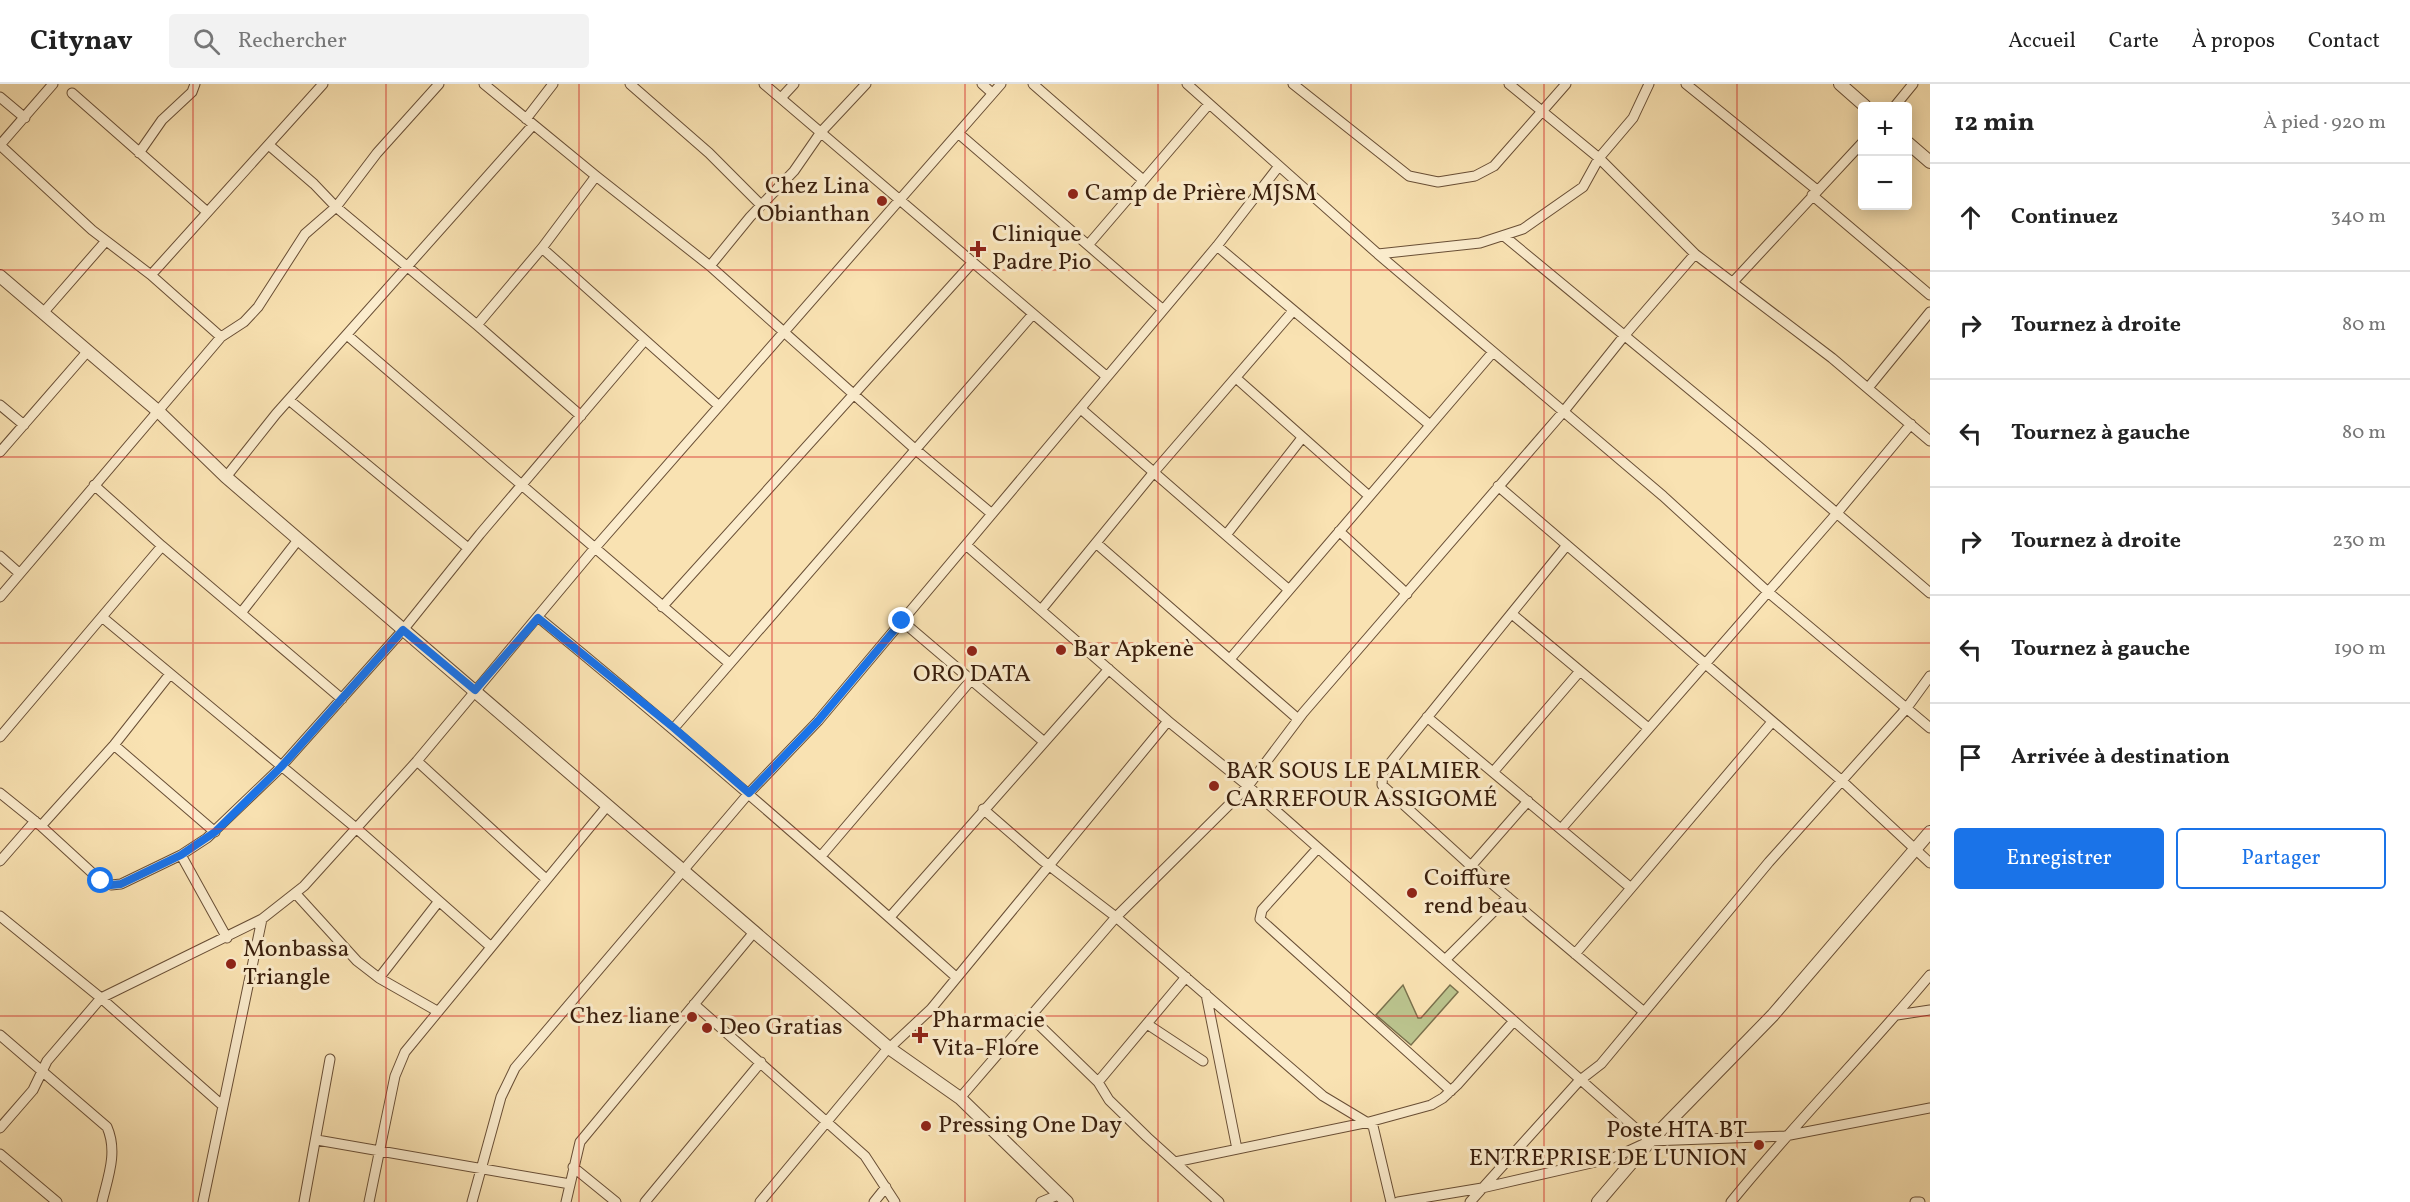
<!DOCTYPE html>
<html lang="fr">
<head>
<meta charset="utf-8">
<style>
  body { margin:0; font-family:Vollkorn,serif; background:#f2f2f2; color:#222 }
  .controls { position:absolute; right:18px; top:18px; display:grid; overflow:hidden; border-radius:6px; box-shadow:0 3px 15px #0003 }
  .controls button { width:54px; height:54px; display:grid; place-items:center; padding:0; border:0; border-bottom:2px solid #e0e0e0; background:#fff; color:#222; font:30px sans-serif }
  .stop { position:absolute; width:18px; height:18px; margin:-14px; border:4px solid #1a73e8; border-radius:50%; background:#fff }
  .stop.end { background:#1a73e8; border-color:#fff; box-shadow:0 2px 6px #0008 }
  .list { margin:0; padding:0; list-style:none }
  h2 { display:flex; justify-content:space-between; align-items:center; height:78px; margin:0; padding:0 24px; font-size:26px }
  h2 small { font-size:20px; font-weight:400; color:#767676 }
  .list li { display:grid; grid-template-columns:39px 1fr auto; gap:18px; align-items:center; box-sizing:border-box; height:108px; padding:0 24px; border-top:2px solid #e0e0e0 }
  .list b { display:block; font-size:22px; white-space:nowrap }
  .list em { font-size:20px; font-style:normal; color:#767676 }
  .actions { display:flex; gap:12px; padding:18px 24px }
  .actions a { flex:1; padding:14px 0; border:2px solid #1a73e8; border-radius:6px; text-align:center; font-size:21px; color:#1a73e8 }
  .actions .main { background:#1a73e8; color:#fff }
  .icon { flex:none; width:33px; height:33px; fill:none; stroke:currentColor; stroke-width:2; stroke-linecap:round; stroke-linejoin:round }
  .map { position:relative; flex:none; width:1930px; height:1118px; overflow:hidden }
  header { display:flex; align-items:center; gap:36px; box-sizing:border-box; height:84px; padding:0 30px; background:#fff; border-bottom:2px solid #e0e0e0 }
  header strong { font-size:28px }
  nav { display:flex; gap:33px; margin-inline-start:auto; font-size:21px }
  .search { width:420px; height:54px; background:#f2f2f2; display:flex; align-items:center; gap:15px; box-sizing:border-box; padding:0 21px; border-radius:6px; color:#767676; font-size:22px }
  main { display:flex }
  aside { flex:1; background:#fff }
  .map>svg:first-child { display:block }
</style>
</head>
<body>
<header>
<strong>Citynav</strong>
<div class="search"><svg class="icon" aria-label="search" viewBox="0 0 24 24"><circle cx="10" cy="10" r="6"/><path d="M15 15l6 6"/></svg>Rechercher</div>
<nav><a>Accueil</a><a>Carte</a><a>À propos</a><a>Contact</a></nav>
</header>
<main>
<div class="map">
<svg width="1930" height="1118" viewBox="0 0 1930 1118">
  <rect width="100%" height="100%" fill="#f9e2b2"/>
  <filter id="stains"><feTurbulence type="fractalNoise" baseFrequency=".00333" numOctaves="4"/><feColorMatrix values="0 0 0 0 .2 0 0 0 0 .09 0 0 0 0 .02 0 0 0 .5 -.17"/></filter>
  <radialGradient id="worn" r=".72"><stop offset=".6" stop-color="#630" stop-opacity="0"/><stop offset="1" stop-color="#630" stop-opacity=".3"/></radialGradient>
  <!-- green -->
  <path fill="#bbc48e" stroke="#7a714d" stroke-width="1.5" d="M1403 901 1418 934H1421L1450 901 1458 908 1411 961 1376 931Z"/>
  <g fill="none" stroke-linecap="round" stroke-linejoin="round">
    <!-- minor casing -->
    <g stroke="#694f36" stroke-width="11">
      <path id="minor" d="M484 0 596 92 710 182 916 366 992 430
        M630 0 709 69 761 121
        M764 0 1106 292
        M982 0 992 9
        M1033 0 1143 96
        M1187 0 1378 170 1480 159 1523 145 1583 103 1599 74 1633 34 1649 0
        M1293 0 1409 92 1438 98 1475 92 1494 82 1566 0
        M1509 0 1599 74 1695 170 1832 274 1930 357
        M1686 0 1817 106
        M72 9 206 127
        M0 13 25 34
        M781 14 794 0
        M1895 22 1913 0
        M526 35 553 0
        M958 49 1162 225
        M0 61 92 146 151 191 221 253
        M0 61 53 0
        M270 62 314 100 336 123 477 241 581 332
        M139 69 162 36 192 8 195 0
        M1812 111 1930 211
        M1504 152 1757 361 1930 509
        M1089 160 1209 20
        M1217 162 1430 341
        M542 164 719 322
        M1378 170 1663 412 1768 508 1930 644
        M710 182 750 133 794 87 821 48 866 0
        M151 191 323 0
        M1733 198 1862 59
        M43 229 105 158
        M477 241 542 164 596 92
        M347 251 729 579
        M1236 294 1369 412
        M1868 304 1930 228
        M289 316 468 464
        M0 321 24 341
        M1081 325 1289 506
        M0 368 87 268
        M226 393 276 330 533 41
        M94 401 162 462 342 615
        M1498 402 1842 697 1930 779
        M1339 447 1407 510
        M1226 451 1302 354
        M1096 459 1298 635
        M966 461 1168 637 1248 702 1650 1057
        M1567 461 1383 688 1382 701 1471 782 1644 928
        M0 472 19 489
        M0 513 221 253 244 238 258 223 305 150 336 123 377 69 439 0
        M662 523 973 178
        M1041 526 1154 388 1293 227
        M241 529 298 456
        M1512 530 1647 643
        M102 533 356 744 490 862
        M539 534C681 650 819 770 956 893
        M902 537 1043 657
        M1230 575 1493 268
        M1427 633 1631 804
        M674 644 1033 230
        M0 653 162 462
        M114 661 215 748
        M417 677 546 795
        M1494 687 1580 587
        M0 709 41 742 101 797 111 801 121 800 181 771 207 754 277 687 403 546 480 450 645 256
        M983 725 1043 777 1116 833 1323 1012 1373 1042 1391 1118
        M41 742 114 661 170 590
        M1561 745 1837 429 1911 340
        M1317 765 1262 826 1260 835 1451 1007
        M181 771 227 854
        M822 771 972 595
        M0 777 35 737
        M1471 782 1528 717
        M296 810 357 877 379 894 437 927
        M0 832 101 914 223 1022
        M890 833 1109 585
        M1575 870 1772 638
        M1445 876 1508 813
        M379 894 439 817
        M1206 910 1237 1065
        M694 920 865 1072 895 1118
        M1897 931 1930 926
        M1031 933 1098 998 1109 1016 1147 1053 1219 1118
        M1147 940 1203 977
        M0 951 107 1043C118 1068 108 1093 102 1118
        M1098 998 1186 893
        M960 1014 1116 833 1248 702 1303 629 1564 327 1624 252 1695 170
        M0 1044 33 1006 47 977 101 914 262 835
        M317 1056 570 1100
        M0 1070 57 1118
        M1175 1078 1369 1038 1431 1021 1443 1014 1457 1001 1513 938
        M573 1083 616 1118
        M203 1118 262 835 304 802 417 677 594 465 1001 0
        M304 1118 330 975
        M369 1118 395 992 405 968 608 721
        M472 1118 501 1013 515 984 749 709 818 637 1217 162 1279 82
        M566 1118 580 1058 755 847
        M645 1118 761 978
        M760 1118 884 969 931 925 1168 637
        M874 1118 886 1103
        M1041 1118 1058 1111
        M1398 1118 1482 1104 1613 1074 1650 1057 1785 1052 1930 1024
        M1470 1118 1579 997 1601 980 1769 778 1906 625 1930 592
        M1731 1118C1794 1040 1865 969 1930 891
        M1915 1118H1920"/>
    </g>
    <!-- tertiary casing -->
    <g stroke="#694f36" stroke-width="14">
      <path id="tertiary" d="M1840 0 1865 22
        M1908 59 1930 78
        M0 192 159 328 226 393 889 964 960 1014 1067 1118
        M1598 1118 1650 1057 1773 931 1930 748"/>
    </g>
    <!-- minor -->
    <use href="#minor" stroke="#fbeccd" stroke-width="9"/>
    <!-- tertiary -->
    <use href="#tertiary" stroke="#fbeccd" stroke-width="12"/>
  </g>
  <g fill="none" stroke-linecap="round" stroke-linejoin="round">
    <!-- route -->
    <path stroke="#1a73e8" stroke-width="8" d="M101 797 111 801 121 800 181 771 215 748 281 683 403 546 475 606 538 534 674 644 749 709 818 637 902 537"/>
  </g>
  <!-- grid -->
  <path fill="none" stroke="#d62828" stroke-width="1.5" stroke-opacity="0.55" d="M193 0V1118M386 0V1118M579 0V1118M772 0V1118M965 0V1118M1158 0V1118M1351 0V1118M1544 0V1118M1737 0V1118M0 186H1930M0 373H1930M0 559H1930M0 745H1930M0 932H1930"/>
  <!-- markers -->
  <g fill="#8f2418" stroke="#fbeccd" stroke-width="2">
    <circle cx="1073" cy="110" r="6"/>
    <circle cx="882" cy="117" r="6"/>
    <path d="M975 156h6v6h6v6h-6v6h-6v-6h-6v-6h6z"/>
    <circle cx="1061" cy="566" r="6"/>
    <circle cx="972" cy="567" r="6"/>
    <circle cx="1214" cy="702" r="6"/>
    <circle cx="1412" cy="809" r="6"/>
    <circle cx="231" cy="880" r="6"/>
    <circle cx="692" cy="933" r="6"/>
    <circle cx="707" cy="944" r="6"/>
    <path d="M917 942h6v6h6v6h-6v6h-6v-6h-6v-6h6z"/>
    <circle cx="926" cy="1042" r="6"/>
    <circle cx="1759" cy="1061" r="6"/>
  </g>
  <g text-anchor="middle" dominant-baseline="central" stroke-width="6" stroke-linejoin="round" paint-order="stroke">
    <!-- poi labels -->
    <g font-size="24" fill="#391e0c" stroke="#fbeccd" text-anchor="start">
      <text x="870" y="103" text-anchor="end">Chez Lina<tspan x="870" dy="28">Obianthan</tspan></text>
      <text x="1085" y="110">Camp de Prière MJSM</text>
      <text x="992" y="151">Clinique<tspan x="992" dy="28">Padre Pio</tspan></text>
      <text x="1073" y="566">Bar Apkenè</text>
      <text x="972" y="591" text-anchor="middle">ORO DATA</text>
      <text x="1226" y="688">BAR SOUS LE PALMIER<tspan x="1226" dy="28">CARREFOUR ASSIGOMÉ</tspan></text>
      <text x="1424" y="795">Coiffure<tspan x="1424" dy="28">rend beau</tspan></text>
      <text x="243" y="866">Monbassa<tspan x="243" dy="28">Triangle</tspan></text>
      <text x="680" y="933" text-anchor="end">Chez liane</text>
      <text x="932" y="937">Pharmacie<tspan x="932" dy="28">Vita-Flore</tspan></text>
      <text x="719" y="944">Deo Gratias</text>
      <text x="938" y="1042">Pressing One Day</text>
      <text x="1747" y="1047" text-anchor="end">Poste HTA BT<tspan x="1747" dy="28">ENTREPRISE DE L'UNION</tspan></text>
    </g>
  </g>
  <rect width="100%" height="100%" filter="url(#stains)"/>
  <rect width="100%" height="100%" fill="url(#worn)"/>
</svg>
<div class="controls">
<button>+</button>
<button>−</button>
</div>
<div class="stop" style="left:101px;top:797px"></div>
<div class="stop end" style="left:902px;top:537px"></div>
</div>
<aside>
<h2>12 min<small>À pied · 920 m</small></h2>
<ul class="list">
<li><svg class="icon" aria-label="ahead" viewBox="0 0 24 24"><path d="M12 20V5M6 11l6-6 6 6"/></svg><div><b>Continuez</b></div><em>340 m</em></li>
<li><svg class="icon" aria-label="right" viewBox="0 0 24 24"><path d="M7 20v-9h11M14 6l5 5-5 5"/></svg><div><b>Tournez à droite</b></div><em>80 m</em></li>
<li><svg class="icon" aria-label="left" viewBox="0 0 24 24"><path d="M17 20v-9H6M10 6l-5 5 5 5"/></svg><div><b>Tournez à gauche</b></div><em>80 m</em></li>
<li><svg class="icon" aria-label="right" viewBox="0 0 24 24"><path d="M7 20v-9h11M14 6l5 5-5 5"/></svg><div><b>Tournez à droite</b></div><em>230 m</em></li>
<li><svg class="icon" aria-label="left" viewBox="0 0 24 24"><path d="M17 20v-9H6M10 6l-5 5 5 5"/></svg><div><b>Tournez à gauche</b></div><em>190 m</em></li>
<li><svg class="icon" aria-label="arrive" viewBox="0 0 24 24"><path d="M6 21V4h12l-3 4 3 4H6"/></svg><div><b>Arrivée à destination</b></div></li>
</ul>
<div class="actions"><a class="main">Enregistrer</a><a>Partager</a></div>
</aside>
</main>
</body>
</html>
